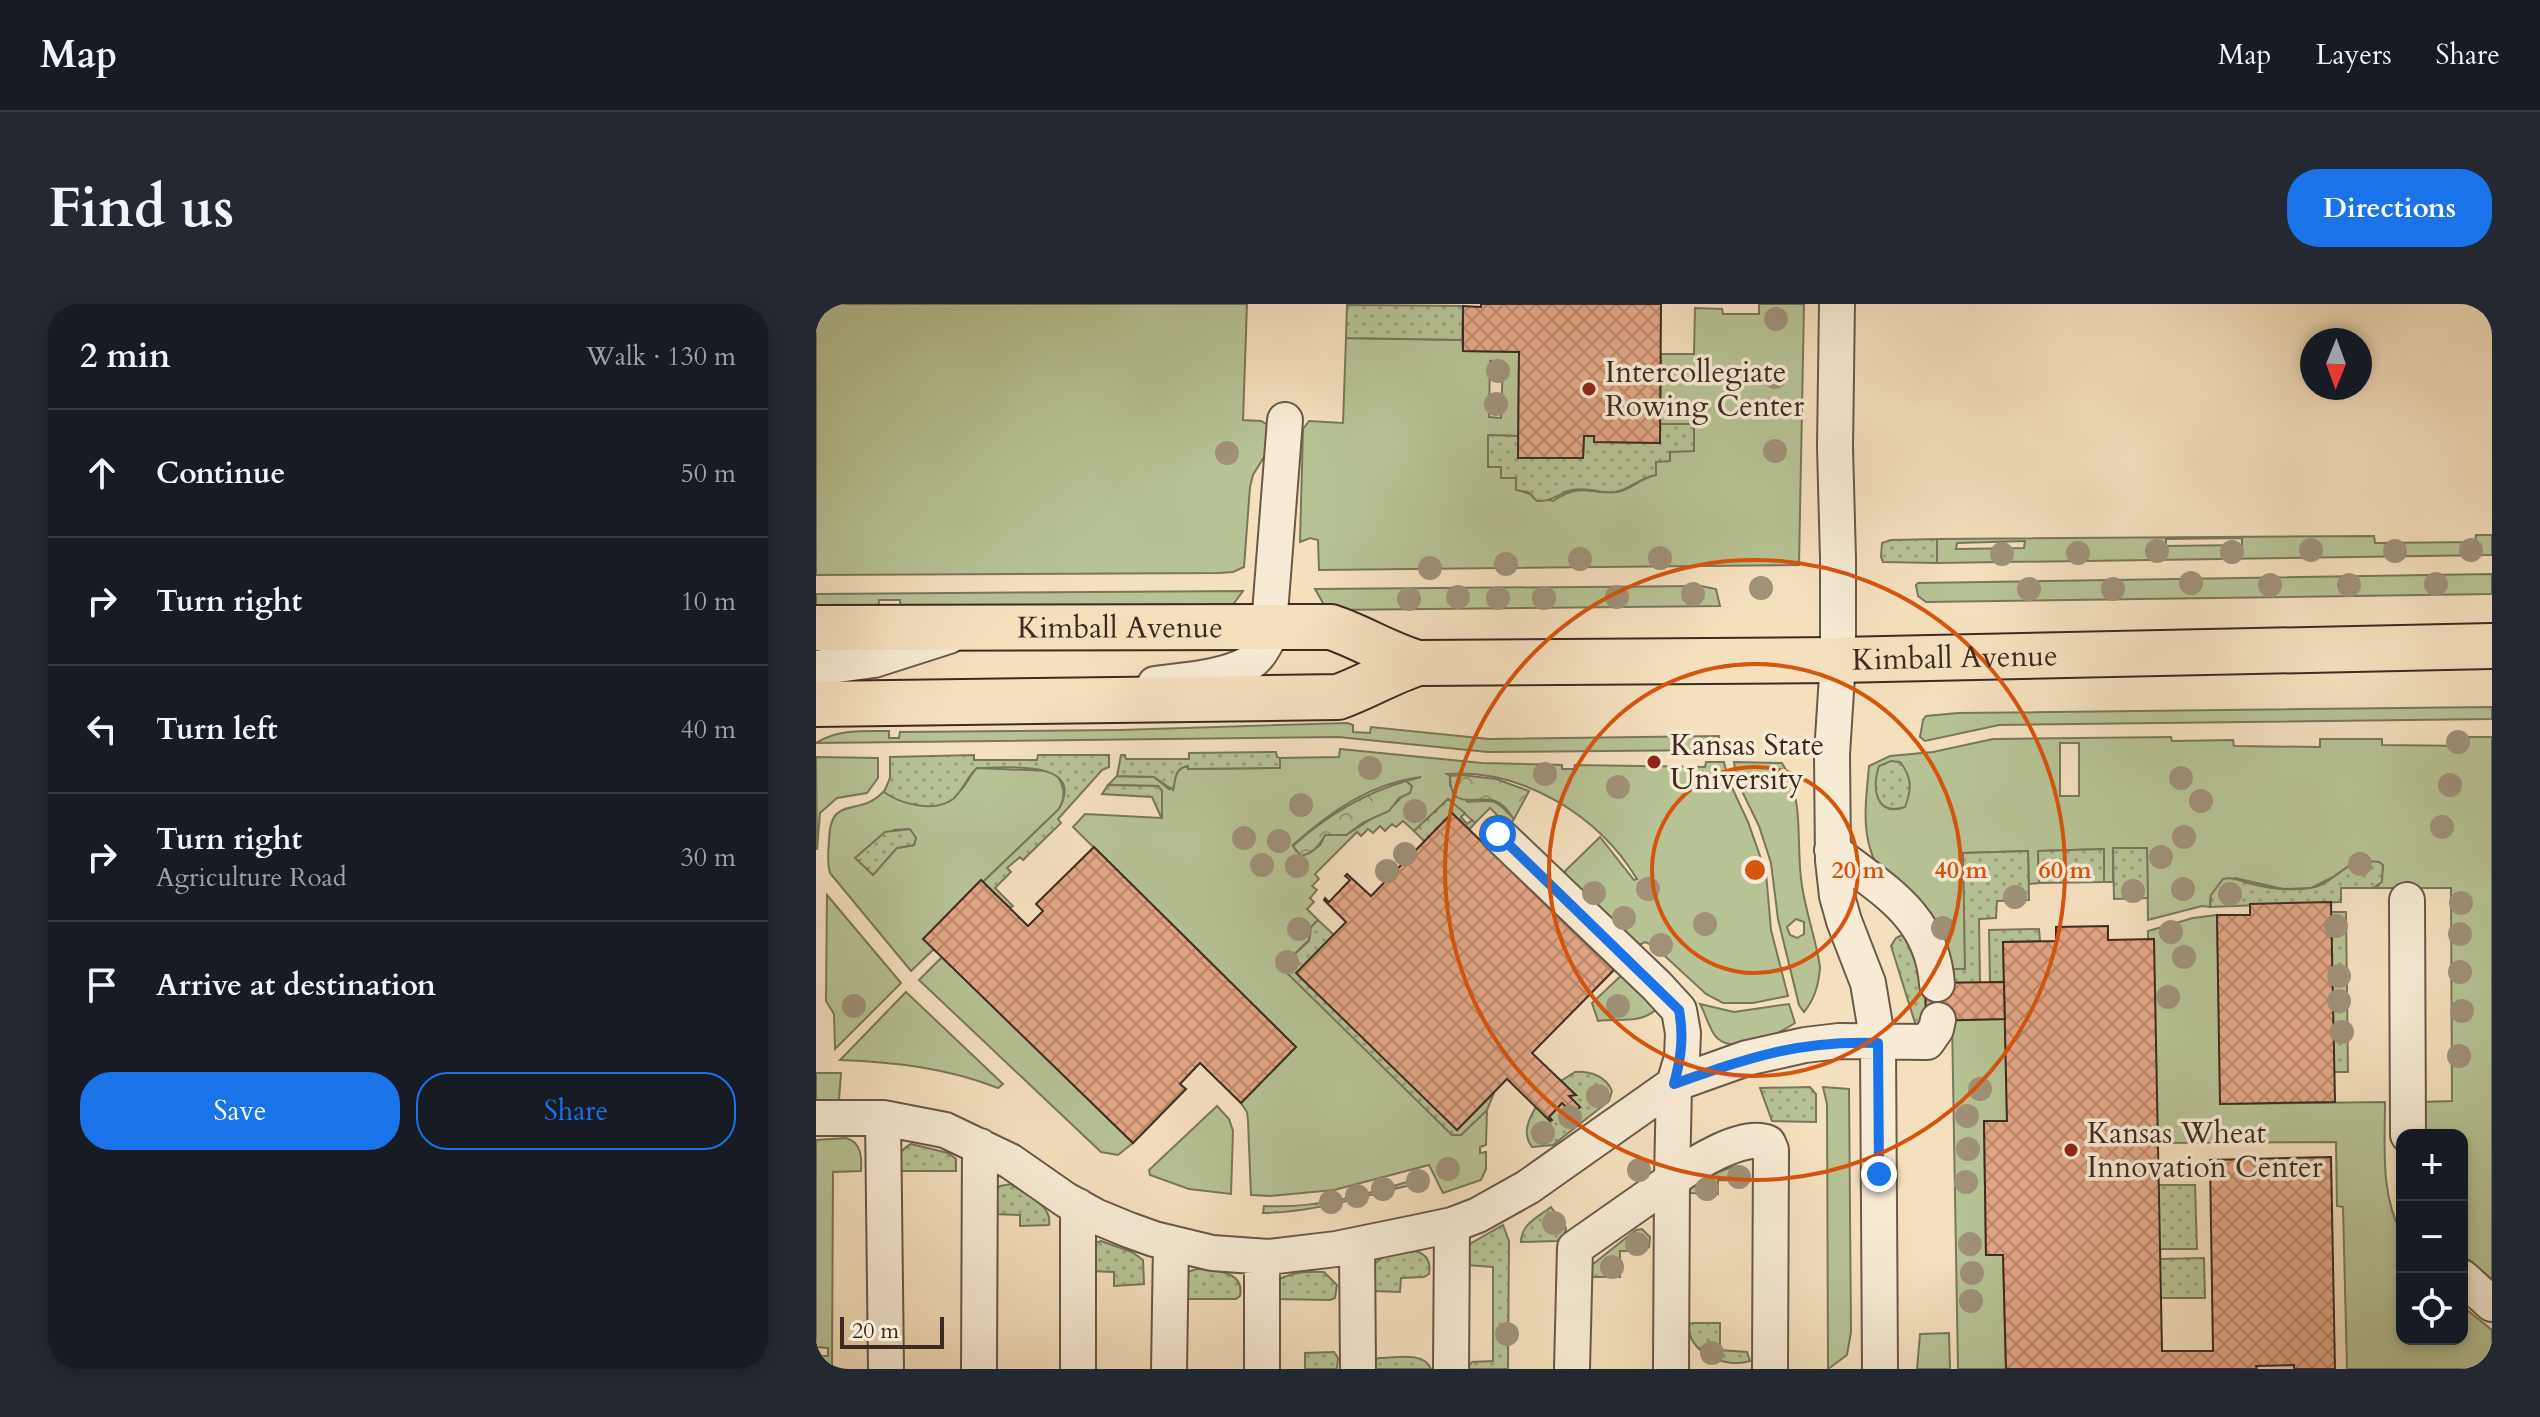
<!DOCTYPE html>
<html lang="en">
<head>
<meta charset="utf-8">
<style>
  body { margin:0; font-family:Cardo,serif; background:#242831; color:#f1f3f6 }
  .controls { position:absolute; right:24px; bottom:24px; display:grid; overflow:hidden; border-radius:16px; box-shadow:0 4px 12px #0003 }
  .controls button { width:72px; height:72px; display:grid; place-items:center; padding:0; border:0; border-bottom:2px solid #363941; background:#171b24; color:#f1f3f6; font:40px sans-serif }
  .compass { position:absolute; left:1484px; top:24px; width:72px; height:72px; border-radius:50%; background:#171b24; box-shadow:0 4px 12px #0003; rotate:181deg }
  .scale { position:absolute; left:24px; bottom:20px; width:104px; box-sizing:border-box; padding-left:8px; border:4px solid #3c2a22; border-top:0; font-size:22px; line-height:28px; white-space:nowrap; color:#3c2a22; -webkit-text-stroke:6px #f8ebd5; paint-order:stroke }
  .stop { position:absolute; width:24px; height:24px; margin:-18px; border:6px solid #1a73e8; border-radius:50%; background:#fff }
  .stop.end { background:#1a73e8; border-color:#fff; box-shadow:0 2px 8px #0008 }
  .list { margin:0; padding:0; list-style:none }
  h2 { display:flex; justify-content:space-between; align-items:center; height:104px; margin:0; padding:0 32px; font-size:34px }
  h2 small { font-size:26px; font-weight:400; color:#9ea1a6 }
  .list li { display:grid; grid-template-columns:52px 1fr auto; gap:24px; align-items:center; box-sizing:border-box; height:128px; padding:0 32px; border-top:2px solid #363941 }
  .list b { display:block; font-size:30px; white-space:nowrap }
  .list p { margin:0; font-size:26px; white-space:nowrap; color:#9ea1a6 }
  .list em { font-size:26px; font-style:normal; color:#9ea1a6 }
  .actions { display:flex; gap:16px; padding:24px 32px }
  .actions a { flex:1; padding:18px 0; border:2px solid #1a73e8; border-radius:32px; text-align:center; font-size:28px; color:#1a73e8 }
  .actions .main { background:#1a73e8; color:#fff }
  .icon { flex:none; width:44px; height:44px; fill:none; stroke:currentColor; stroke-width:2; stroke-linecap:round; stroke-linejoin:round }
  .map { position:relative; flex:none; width:1676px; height:1065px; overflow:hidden; border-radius:32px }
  header { display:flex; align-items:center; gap:48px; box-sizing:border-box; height:112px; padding:0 40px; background:#171b24; border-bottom:2px solid #363941 }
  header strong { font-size:38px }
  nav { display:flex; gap:44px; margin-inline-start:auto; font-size:28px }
  .intro { display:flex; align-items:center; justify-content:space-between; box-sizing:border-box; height:192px; padding:0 48px }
  h1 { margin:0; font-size:56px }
  .button { padding:20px 36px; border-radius:32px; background:#1a73e8; color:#fff; font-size:28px; font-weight:700 }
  main { display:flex; gap:48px; padding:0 48px }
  aside { flex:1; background:#171b24; border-radius:32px; box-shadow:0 4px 12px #0003 }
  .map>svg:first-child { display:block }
</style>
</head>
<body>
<header>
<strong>Map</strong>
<nav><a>Map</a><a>Layers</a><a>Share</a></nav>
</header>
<div class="intro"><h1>Find us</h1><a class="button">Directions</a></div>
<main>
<aside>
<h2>2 min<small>Walk · 130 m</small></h2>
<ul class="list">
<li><svg class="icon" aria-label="ahead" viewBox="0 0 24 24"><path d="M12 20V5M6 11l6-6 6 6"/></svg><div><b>Continue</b></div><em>50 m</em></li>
<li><svg class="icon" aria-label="right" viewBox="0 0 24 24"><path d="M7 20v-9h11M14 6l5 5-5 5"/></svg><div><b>Turn right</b></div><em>10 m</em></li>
<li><svg class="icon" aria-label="left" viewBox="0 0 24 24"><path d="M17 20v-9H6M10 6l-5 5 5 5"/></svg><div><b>Turn left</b></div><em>40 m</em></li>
<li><svg class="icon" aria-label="right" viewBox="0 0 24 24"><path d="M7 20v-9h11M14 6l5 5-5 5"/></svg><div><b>Turn right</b><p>Agriculture Road</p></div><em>30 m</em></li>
<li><svg class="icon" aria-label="arrive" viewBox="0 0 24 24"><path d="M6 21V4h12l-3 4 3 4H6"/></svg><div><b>Arrive at destination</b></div></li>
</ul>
<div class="actions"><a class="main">Save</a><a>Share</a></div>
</aside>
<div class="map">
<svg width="1676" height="1065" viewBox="0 0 1676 1065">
  <defs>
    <pattern id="forest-crowns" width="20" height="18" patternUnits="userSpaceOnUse" patternTransform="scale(2)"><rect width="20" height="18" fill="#b7c395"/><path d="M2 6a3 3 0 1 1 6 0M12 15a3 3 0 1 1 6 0" fill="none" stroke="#969f79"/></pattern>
    <pattern id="garden-dots" width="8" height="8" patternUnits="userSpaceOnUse" patternTransform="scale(2)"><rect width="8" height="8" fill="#b7c395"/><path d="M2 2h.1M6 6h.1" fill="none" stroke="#969f79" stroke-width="1.8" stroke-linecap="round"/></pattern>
    <pattern id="building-cross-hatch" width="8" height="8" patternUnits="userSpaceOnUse" patternTransform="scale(2)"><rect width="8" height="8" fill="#e4a786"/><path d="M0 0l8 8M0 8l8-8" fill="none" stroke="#ba886d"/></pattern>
  </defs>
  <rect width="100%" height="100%" fill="#f5e0be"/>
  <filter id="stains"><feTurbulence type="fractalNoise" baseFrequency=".0025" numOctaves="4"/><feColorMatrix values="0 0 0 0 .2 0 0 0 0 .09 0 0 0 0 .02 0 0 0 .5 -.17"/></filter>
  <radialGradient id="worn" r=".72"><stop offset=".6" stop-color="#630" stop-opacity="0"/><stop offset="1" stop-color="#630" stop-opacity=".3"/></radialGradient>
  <!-- green -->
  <path fill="#b7c395" stroke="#7a765c" stroke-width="2" fill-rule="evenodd" d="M0 0H431L427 116 445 117 452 121 453 145 437 171 434 183 428 263 417 268 403 269 0 271Z
    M943 0H988L983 261 503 266 502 236 494 234 484 238 487 125 493 117 527 119 530 34 646 36 647 47 703 48 702 132 672 131V162L686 163 701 174V186L737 197C767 176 776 193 805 187 817 184 827 173 840 171V158L854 148 877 120H844L845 50H878L879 4 906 5 907 10H943ZM674 57 687 58 685 114 673 113Z
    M1660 231H1676V251L1121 259V235L1558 232 1559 239 1659 238ZM1426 234V241L1350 242V235ZM1209 237 1208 244 1140 245 1141 239Z
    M1676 270V290L1110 298 1102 292 1100 281 1102 279Z
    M885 282 900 285 904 302 511 306 499 285Z
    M427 287 416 302 85 308 84 296H63L62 308 0 309V290Z
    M1676 403V415L1183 421 1109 437 1104 433 1107 416 1110 412 1142 409Z
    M531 419 537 421V428L554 429 555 423 673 435 903 432 902 446 672 448 522 433 0 439C22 425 47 427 73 427V434H83L84 428 304 426Z
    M1355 433 1356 437 1417 436 1418 442 1504 443V435H1566V441L1652 442 1653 433H1676V976L1646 950V831H1606V798L1636 797 1635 584H1557L1563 581 1567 561 1551 556 1495 584 1467 585 1419 574 1395 591 1394 603 1386 602 1332 616 1331 544 1297 545V578H1288L1287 545 1222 547 1223 579 1213 580 1212 547 1148 549 1149 665H1126C1103 629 1060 577 1052 536 1047 513 1051 486 1053 462L1074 452 1117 448 1177 435ZM1244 439H1263V492H1244Z
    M524 445 666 459 746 461V465H758L759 461 889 463 890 458H908L912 475 932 518 950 569 955 626 972 692 937 699H907L890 690 838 642 829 638 821 642 744 572 784 533 818 576 821 575C782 511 707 465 631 470L634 472V482L652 498C680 495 680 496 698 515L693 523 674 504 659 519 632 495 598 527 587 517 580 523 576 520 569 527 564 522 557 529 552 525 545 532 541 528 499 570 503 575 496 582 501 586 494 594 498 598 491 605 502 616 495 623 493 636 469 659 468 664 636 831H645L671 806 670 841 664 843V849L670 848V865L665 876 627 889 613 861 518 886 454 892 435 891 432 817 431 808 425 799 480 743 257 523 269 510 346 514V487L342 482 292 481 301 472 338 473 353 485 358 483C357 472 361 464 372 462V465L463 464 464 454 523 453ZM605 473 590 477 596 482 579 500 530 531H509L504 541 492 550 480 547 477 541C514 508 555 479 605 473Z
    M0 453 62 454V474L51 489 21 494 4 509 1 546Z
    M918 458 966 459C990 497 979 540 986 582 990 609 1000 635 1004 663 1003 680 999 695 988 708L983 701 962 615 955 559 943 522 921 477ZM980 615 988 618V630L981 634 974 631 971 623Z
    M161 464 235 467C248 476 251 491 243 505L167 578 118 645 95 667 14 569C11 558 12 547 13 537 14 488 43 515 68 487 88 503 120 504 141 489 150 484 153 471 161 464ZM93 525 100 534 98 541 81 544 78 526Z
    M11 591 85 679 19 745 18 710 10 697Z
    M1401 611 1405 800 1569 798C1569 843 1564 890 1586 931V1035H1646V1002L1676 1026V1065H1531L1527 903 1521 902 1520 838 1341 839 1337 635H1332V627L1377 614Z
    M126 653 317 839 302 851 285 848 103 676Z
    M810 667 843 703C825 721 805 714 782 717L776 699Z
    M90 688 187 780 182 784C131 764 79 758 24 756Z
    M884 700 918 708 973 700 979 719C960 731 922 752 901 734 893 726 890 710 884 700Z
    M1189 715 1191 817H1168L1170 950 1187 951 1190 1065H1142L1136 716Z
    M0 769H25L23 796 16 798 0 797Z
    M1007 783 1033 785 1035 1028 1031 1051 1012 1065 1011 800Z
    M401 802 413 815 417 827 415 890 373 885 334 871 333 866Z
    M30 834C45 838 46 853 45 867L17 868 16 1065H0V1052H12V1044L0 1043V836Z
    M1133 1029 1134 1065H1101L1104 1030Z"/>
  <!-- forest -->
  <path fill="url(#forest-crowns)" stroke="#7a765c" stroke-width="2" d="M645 471 680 475 713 487 698 515C692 508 688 500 679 497 658 491 634 508 634 472Z
    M590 477 596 482 594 489 583 494 573 507 548 518 530 531H509C504 542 497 549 485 552L477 542C511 511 546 490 590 477Z"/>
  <!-- garden -->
  <path fill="url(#garden-dots)" stroke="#7a765c" stroke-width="2" d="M531 1 647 2 646 36 530 34Z
    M844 120H878V147L854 148V157L840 158V171C825 173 814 185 800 188 785 190 770 183 756 186 742 189 737 198 721 197L712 188 700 186V174H685V163H672V131L702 132V154H767L768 132H778V138L843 139Z
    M1121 235V259L1067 258 1065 253 1066 239 1075 236Z
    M460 448 461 453 464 454V464L372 465V462C358 464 360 475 357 486L338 473 301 472 305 451H309L310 455H373V449Z
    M158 451V456H221L222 451H293V463L286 466 242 515 245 519 207 556 204 553 191 564 195 568 179 584 197 602 194 604 167 578 243 505C271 454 187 464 161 464 151 472 147 487 137 495 119 509 84 500 68 488L74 474V453Z
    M1075 457 1084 458C1096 473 1096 485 1089 503 1059 513 1056 484 1063 462Z
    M292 481 342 482 346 487V515L336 493 286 490Z
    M632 495 649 509 645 513 651 520 656 516 659 519 653 526 636 510 609 538 598 527Z
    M94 525 100 534 98 541 81 544 57 571 39 554 69 528Z
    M1297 544H1331L1332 594 1298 595Z
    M1288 545V578L1223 579 1222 547Z
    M1212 547 1213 596 1181 597 1180 614 1163 615 1164 679H1127L1126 665H1149L1147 549Z
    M1544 556 1563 558 1567 561 1566 578 1557 584H1525V598L1394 603 1395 591 1407 575C1417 573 1423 576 1432 579 1451 584 1475 587 1495 584 1513 581 1526 563 1544 556Z
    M1515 608H1530L1532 768H1518Z
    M502 616 518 631 641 826 678 789 671 806 645 831H636L469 667V659L493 637 495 623Z
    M1223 625 1224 637 1187 638 1188 678H1174L1173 626Z
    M1086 631H1093C1101 657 1121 695 1107 721L1100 722 1075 642 1080 634Z
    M759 768C774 767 790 772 796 787L793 797 737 841 716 843C706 830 712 816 720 803L734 817 733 813 746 799 764 803 753 792 759 791 745 777Z
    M994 783 1000 790V818L956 817 944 784Z
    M95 840 132 849 140 855V867H81C81 855 83 846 95 840Z
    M921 862 930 867V874L928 877 902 876V890L874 889 873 883C888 874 904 866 921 862Z
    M607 873 608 878C552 890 505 908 447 909L448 902C502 905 556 889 607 873Z
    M195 880C209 890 237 901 233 921L204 922V911L179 910 177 889 184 882Z
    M1342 881H1379L1381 945H1343Z
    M735 903 750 924 749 930 741 937 705 938C705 920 722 913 735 903Z
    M687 921 693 937 692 1065H651L656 1058 677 1057V963L651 961 652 941Z
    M826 925 834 933 833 943 828 947H804V973H775L772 964 820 926Z
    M285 937 316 948 327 956 328 980 298 982V968L273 967 278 939Z
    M599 947C611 950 615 958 613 970L608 973 585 974 584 988 556 987 553 967C563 950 580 948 599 947Z
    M1388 954 1389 994H1344V955Z
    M381 965C399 966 429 967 424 992L420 995H369L371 968Z
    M508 968 521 981 519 994 514 996 461 995 462 976C475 968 493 967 508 968Z
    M877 1019H904V1046L931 1048 934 1057C911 1065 870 1049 873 1020Z
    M518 1048 522 1054 521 1065H489V1049Z
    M562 1054C579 1054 608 1047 615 1065H554Z"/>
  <!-- building -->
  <path fill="url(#building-cross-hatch)" stroke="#3c2a22" stroke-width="2" d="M665 0H845L844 139 778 138V132H768L767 154H702L703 48 647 47V2L665 3Z
    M636 509 798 666 716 749 760 791 753 792 764 803 757 810 746 799 733 813 736 816 734 817 691 775 641 826 480 669 530 618 508 596 509 594 513 598 534 576 529 572 531 570 555 592Z
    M278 543 480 743 425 799 384 759 364 780 370 785 317 839 107 635 165 576 212 622 227 607 220 600Z
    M1515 598 1519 798 1404 800 1401 611H1434V600Z
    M1292 622V636L1338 635 1346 1047H1397L1394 856 1515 853 1519 1065H1478V1061L1440 1062 1441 1065H1190L1187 951H1170L1168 817H1191L1187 638 1240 637V623Z
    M1188 678 1189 715 1110 717 1109 679Z"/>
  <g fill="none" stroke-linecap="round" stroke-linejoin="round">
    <!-- minor casing -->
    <g stroke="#6a5849" stroke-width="38">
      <path id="minor" d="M1021 0 1019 143 1022 254V356L1016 450 1017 556 1021 592 1028 617 1052 679 1062 739 1064 1065
        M0 364 58 356 133 332
        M339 380C368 376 406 374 432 360 442 354 447 344 452 335L469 116
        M682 530 841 682 863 706 867 729 866 753 858 780 856 876 759 944 756 1065
        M1016 546C1066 586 1116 610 1121 680
        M1591 596 1592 831
        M0 814H67L129 826 194 857 250 896 279 912 313 926 338 935 396 949 452 953 520 945 603 928 636 921 662 911 712 883 858 780 931 754 989 741 1023 737 1111 738 1120 725 1122 716
        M67 814 70 1065
        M262 902V1065
        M541 941 542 1065
        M446 953V1065
        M1646 973 1676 1000
        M163 1065 164 842
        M353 1065 355 940
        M635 1065 636 921
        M855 1065 856 876C876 861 927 828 952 839L955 846 954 1065"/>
    </g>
    <!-- major casing -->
    <g stroke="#3c2a22" stroke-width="48">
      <g id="major">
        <path id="s1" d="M0 324 515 323C545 333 571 350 602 359L1022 356 1676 342"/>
        <path d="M0 400 522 393C550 383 574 368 602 359"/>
      </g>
    </g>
    <!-- minor -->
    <use href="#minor" stroke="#f8ebd5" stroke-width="34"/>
    <!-- major -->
    <use href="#major" stroke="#f5e0be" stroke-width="44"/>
  </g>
  <!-- trees -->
  <g fill="#a09178">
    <circle cx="960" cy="15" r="12"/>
    <circle cx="682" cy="67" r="12"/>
    <circle cx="959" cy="73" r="12"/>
    <circle cx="680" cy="100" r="12"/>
    <circle cx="959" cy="147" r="12"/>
    <circle cx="411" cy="149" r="12"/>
    <circle cx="1495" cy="246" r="12"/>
    <circle cx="1655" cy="246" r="12"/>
    <circle cx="1341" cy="247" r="12"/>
    <circle cx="1579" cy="247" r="12"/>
    <circle cx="1416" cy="248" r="12"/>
    <circle cx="1262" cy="249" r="12"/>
    <circle cx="1186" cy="250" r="12"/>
    <circle cx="844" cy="254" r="12"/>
    <circle cx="764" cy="255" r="12"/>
    <circle cx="690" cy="260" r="12"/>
    <circle cx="614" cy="264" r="12"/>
    <circle cx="1375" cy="279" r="12"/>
    <circle cx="1620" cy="280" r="12"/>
    <circle cx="1454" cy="281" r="12"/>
    <circle cx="1533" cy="281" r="12"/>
    <circle cx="945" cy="284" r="12"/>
    <circle cx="1213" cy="285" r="12"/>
    <circle cx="1297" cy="285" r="12"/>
    <circle cx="877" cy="290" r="12"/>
    <circle cx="642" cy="293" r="12"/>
    <circle cx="801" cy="293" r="12"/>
    <circle cx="682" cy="294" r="12"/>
    <circle cx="728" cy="294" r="12"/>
    <circle cx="593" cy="295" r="12"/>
    <circle cx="1642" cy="438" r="12"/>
    <circle cx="554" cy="464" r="12"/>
    <circle cx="729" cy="470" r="12"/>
    <circle cx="1365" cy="474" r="12"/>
    <circle cx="1634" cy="481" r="12"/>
    <circle cx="802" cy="483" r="12"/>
    <circle cx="1385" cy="497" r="12"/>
    <circle cx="485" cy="501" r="12"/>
    <circle cx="599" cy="507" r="12"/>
    <circle cx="1626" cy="523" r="12"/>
    <circle cx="1368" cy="533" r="12"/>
    <circle cx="428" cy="534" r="12"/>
    <circle cx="463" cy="537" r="12"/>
    <circle cx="589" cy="550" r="12"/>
    <circle cx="1345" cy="553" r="12"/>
    <circle cx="1544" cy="560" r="12"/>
    <circle cx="446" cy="561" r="12"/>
    <circle cx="481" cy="562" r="12"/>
    <circle cx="571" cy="567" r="12"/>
    <circle cx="832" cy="585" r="12"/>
    <circle cx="1367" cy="585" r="12"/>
    <circle cx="1317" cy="587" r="12"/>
    <circle cx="778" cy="589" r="12"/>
    <circle cx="1414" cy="590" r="12"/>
    <circle cx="1199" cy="593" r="12"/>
    <circle cx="1645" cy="599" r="12"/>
    <circle cx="808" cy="614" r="12"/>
    <circle cx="889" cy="620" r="12"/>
    <circle cx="1520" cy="622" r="12"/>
    <circle cx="1127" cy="624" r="12"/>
    <circle cx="483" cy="625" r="12"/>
    <circle cx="1355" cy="628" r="12"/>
    <circle cx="1644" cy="630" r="12"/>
    <circle cx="845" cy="641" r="12"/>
    <circle cx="1368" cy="653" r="12"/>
    <circle cx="471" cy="658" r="12"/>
    <circle cx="1644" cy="668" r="12"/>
    <circle cx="1523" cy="672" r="12"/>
    <circle cx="1352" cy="693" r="12"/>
    <circle cx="1523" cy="697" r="12"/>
    <circle cx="38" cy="702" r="12"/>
    <circle cx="802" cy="702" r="12"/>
    <circle cx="1646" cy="707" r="12"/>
    <circle cx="1526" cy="728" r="12"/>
    <circle cx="1643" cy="752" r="12"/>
    <circle cx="1164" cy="785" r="12"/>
    <circle cx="782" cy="792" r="12"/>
    <circle cx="1151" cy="812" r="12"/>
    <circle cx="754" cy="813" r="12"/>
    <circle cx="727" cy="829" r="12"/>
    <circle cx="1152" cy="845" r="12"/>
    <circle cx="632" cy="865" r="12"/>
    <circle cx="823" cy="866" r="12"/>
    <circle cx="923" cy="873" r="12"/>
    <circle cx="602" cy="877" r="12"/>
    <circle cx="1150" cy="878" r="12"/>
    <circle cx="567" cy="885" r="12"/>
    <circle cx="891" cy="885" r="12"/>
    <circle cx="541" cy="892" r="12"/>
    <circle cx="515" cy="898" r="12"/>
    <circle cx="738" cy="919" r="12"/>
    <circle cx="821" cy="940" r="12"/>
    <circle cx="1154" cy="940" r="12"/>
    <circle cx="796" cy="963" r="12"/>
    <circle cx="1156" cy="969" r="12"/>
    <circle cx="1155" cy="997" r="12"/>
    <circle cx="691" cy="1030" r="12"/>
    <circle cx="896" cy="1049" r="12"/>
  </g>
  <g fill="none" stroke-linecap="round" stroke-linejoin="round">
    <!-- route -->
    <path stroke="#1a73e8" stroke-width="10" d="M682 530 863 706C868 733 865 754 858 780 932 754 982 736 1062 739L1063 870"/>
  </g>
  <!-- distance rings -->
  <g fill="none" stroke="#d7540e" stroke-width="4">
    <circle cx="939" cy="566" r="103"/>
    <circle cx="939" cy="566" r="206"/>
    <circle cx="939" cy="566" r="310"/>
  </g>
  <!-- markers -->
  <g fill="#8f2418" stroke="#f8ebd5" stroke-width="3">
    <circle cx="773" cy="85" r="8"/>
    <circle cx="838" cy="458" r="8"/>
    <circle cx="1255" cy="846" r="8"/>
  </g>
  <g text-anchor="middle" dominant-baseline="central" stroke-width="7" stroke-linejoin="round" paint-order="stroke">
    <!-- poi labels -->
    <g font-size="30" fill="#3c2a22" stroke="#f8ebd5" text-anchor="start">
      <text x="789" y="68">Intercollegiate<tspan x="789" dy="34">Rowing Center</tspan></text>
      <text x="854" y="441">Kansas State<tspan x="854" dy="34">University</tspan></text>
      <text x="1271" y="829">Kansas Wheat<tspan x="1271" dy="34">Innovation Center</tspan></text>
    </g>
    <!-- street labels -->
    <g font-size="30" fill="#3c2a22" stroke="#f8ebd5">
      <text stroke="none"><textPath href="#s1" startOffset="304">Kimball Avenue</textPath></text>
      <text stroke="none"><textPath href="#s1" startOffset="1146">Kimball Avenue</textPath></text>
    </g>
  </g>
  <circle cx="939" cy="566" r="12" fill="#d7540e" stroke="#f8ebd5" stroke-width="4"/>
  <g font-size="24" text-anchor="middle" font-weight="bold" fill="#d7540e" stroke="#f8ebd5" stroke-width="7" stroke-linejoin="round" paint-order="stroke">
    <text x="1042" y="574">20 m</text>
    <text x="1145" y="574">40 m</text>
    <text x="1249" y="574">60 m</text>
  </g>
  <rect width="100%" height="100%" filter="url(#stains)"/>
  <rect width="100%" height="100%" fill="url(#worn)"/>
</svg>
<div class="controls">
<button>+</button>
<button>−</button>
<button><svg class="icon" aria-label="locate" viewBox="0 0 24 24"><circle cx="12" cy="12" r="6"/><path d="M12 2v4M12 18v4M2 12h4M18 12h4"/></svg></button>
</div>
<svg class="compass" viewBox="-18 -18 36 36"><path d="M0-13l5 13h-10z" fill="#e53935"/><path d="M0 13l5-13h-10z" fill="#9ea1a6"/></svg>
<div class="scale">20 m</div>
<div class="stop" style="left:682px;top:530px"></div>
<div class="stop end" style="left:1063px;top:870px"></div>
</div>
</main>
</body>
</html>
